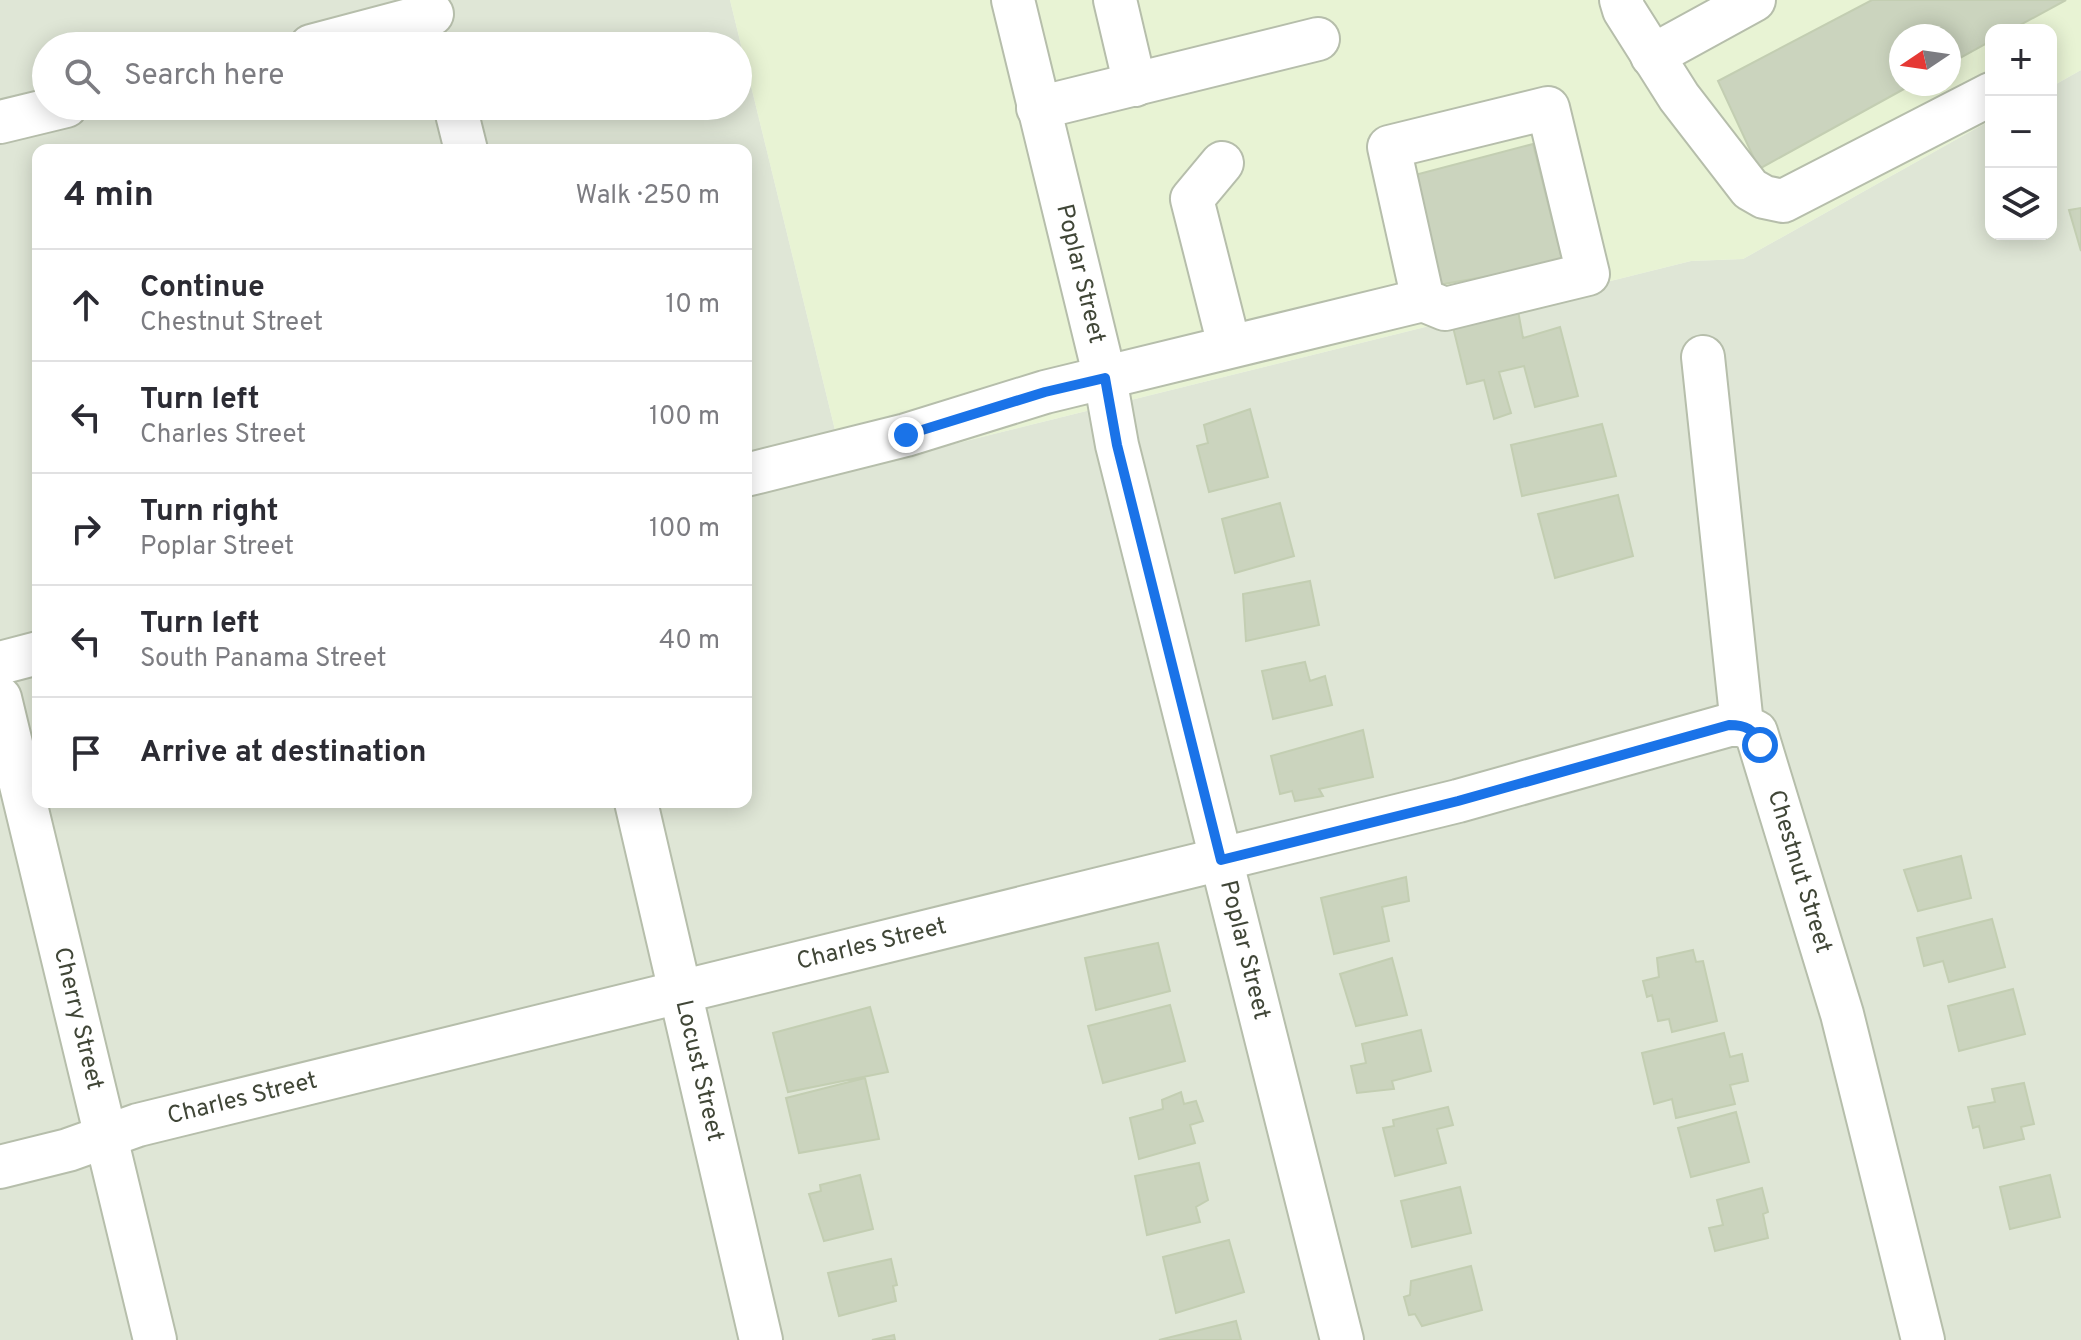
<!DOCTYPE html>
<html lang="en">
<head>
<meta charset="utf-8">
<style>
  body { margin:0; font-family:Overpass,sans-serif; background:#f7f7f7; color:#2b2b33 }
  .controls { position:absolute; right:24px; top:24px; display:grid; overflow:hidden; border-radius:16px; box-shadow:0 4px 20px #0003 }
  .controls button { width:72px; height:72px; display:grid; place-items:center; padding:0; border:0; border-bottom:2px solid #e1e1e2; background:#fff; color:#2b2b33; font:40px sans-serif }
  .compass { position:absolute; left:1889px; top:24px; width:72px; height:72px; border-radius:50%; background:#fff; box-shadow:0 4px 20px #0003; rotate:257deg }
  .stop { position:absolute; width:24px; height:24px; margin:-18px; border:6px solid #1a73e8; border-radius:50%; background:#fff }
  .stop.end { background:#1a73e8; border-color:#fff; box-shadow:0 2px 8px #0008 }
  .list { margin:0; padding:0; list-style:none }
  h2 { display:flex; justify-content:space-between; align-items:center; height:104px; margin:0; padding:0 32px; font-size:34px }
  h2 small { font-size:26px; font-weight:400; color:#7c7c81 }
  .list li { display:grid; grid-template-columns:52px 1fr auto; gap:24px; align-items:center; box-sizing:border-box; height:112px; padding:0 32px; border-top:2px solid #e1e1e2 }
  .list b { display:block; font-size:30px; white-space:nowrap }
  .list p { margin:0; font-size:26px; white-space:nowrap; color:#7c7c81 }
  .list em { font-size:26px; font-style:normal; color:#7c7c81 }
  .icon { flex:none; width:44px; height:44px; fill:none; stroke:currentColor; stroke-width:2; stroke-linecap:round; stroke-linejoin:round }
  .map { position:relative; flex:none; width:2081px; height:1340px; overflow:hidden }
  .search { position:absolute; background:#fff; box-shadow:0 4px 20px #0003; left:32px; top:32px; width:720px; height:88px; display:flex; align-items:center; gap:20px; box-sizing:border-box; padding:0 28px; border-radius:44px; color:#7c7c81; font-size:30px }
  .panel { position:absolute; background:#fff; box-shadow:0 4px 20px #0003; left:32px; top:144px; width:720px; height:664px; border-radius:16px }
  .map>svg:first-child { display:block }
</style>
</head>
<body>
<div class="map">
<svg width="2081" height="1340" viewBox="0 0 2081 1340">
  <rect width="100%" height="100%" fill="#edf3e8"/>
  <!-- residential -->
  <path fill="#dfe6d6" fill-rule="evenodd" d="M0 0H730L845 471 1691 261 1743 259 1991 120V234H2051V87L2081 70V1340H0ZM46 46H738V106H46ZM38 150H746V802H38Z"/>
  <!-- commercial -->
  <path fill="#e8f3d4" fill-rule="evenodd" d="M730 0H2081V70L2051 87V30H1991V120L1743 259 1691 261 845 471ZM1901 36H1949V84H1901Z"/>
  <!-- building -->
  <path fill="#cbd4be" stroke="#c3ceb2" stroke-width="2" d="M1872 0H2066L2011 30H1991V41L1949 64V36H1901V84H1913L1759 169 1718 81Z
    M1533 144 1563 263 1438 285 1415 175Z
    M2081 208V251L2069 210Z
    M1516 300 1523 338 1560 327 1578 396 1535 407 1524 366 1499 372 1511 413 1494 419 1484 380 1467 384 1451 319Z
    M1250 409 1268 477 1209 492 1197 446 1208 443 1204 425Z
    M1602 424 1616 476 1522 496 1511 445Z
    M1618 495 1633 556 1555 578 1538 514Z
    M1280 503 1294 556 1235 573 1222 519Z
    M1310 581 1319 625 1246 641 1243 594Z
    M1305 662 1310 681 1325 676 1332 705 1273 719 1262 671Z
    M1363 730 1373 777 1319 789 1323 796 1295 801 1292 791 1280 794 1271 756Z
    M1961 856 1971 898 1918 911 1904 870Z
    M1406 877 1409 901 1382 907 1389 941 1334 954 1321 898Z
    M1992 919 2005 967 1949 982 1943 961 1924 966 1917 938Z
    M1158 943 1170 991 1096 1010 1085 958Z
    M1693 950 1696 962 1703 961 1717 1021 1672 1032 1669 1019 1658 1021 1652 995 1647 997 1643 981 1659 977 1657 958Z
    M1392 958 1407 1015 1356 1026 1340 974Z
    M2013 989 2025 1034 1959 1051 1948 1006Z
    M1170 1005 1185 1061 1103 1083 1088 1026Z
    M870 1007 888 1072 788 1092 773 1033Z
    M1421 1030 1431 1071 1392 1081 1394 1089 1357 1093 1351 1066 1366 1063 1362 1044Z
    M1724 1033 1730 1057 1742 1054 1748 1081 1730 1085 1735 1104 1676 1118 1672 1099 1654 1104 1642 1053Z
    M865 1078 879 1139 799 1153 786 1098Z
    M2024 1083 2034 1124 2021 1127 2024 1139 1984 1148 1979 1126 1973 1128 1968 1107 1995 1102 1992 1089Z
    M1181 1092 1184 1104 1196 1101 1203 1121 1190 1125 1195 1143 1139 1159 1130 1118 1163 1109 1162 1100Z
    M1448 1107 1453 1125 1437 1129 1446 1163 1395 1176 1383 1128 1394 1126 1393 1120Z
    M1736 1112 1749 1162 1691 1177 1678 1128Z
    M1199 1163 1208 1200 1196 1207 1200 1222 1147 1235 1135 1176Z
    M860 1175 873 1229 824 1241 809 1194 821 1191 820 1185Z
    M2050 1175 2060 1217 2010 1229 2000 1187Z
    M1460 1187 1471 1233 1412 1247 1401 1201Z
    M1762 1188 1768 1212 1763 1214 1768 1238 1715 1251 1709 1228 1723 1225 1717 1200Z
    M1229 1240 1244 1292 1176 1313 1163 1257Z
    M891 1259 897 1285 893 1286 896 1301 839 1316 828 1273Z
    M1471 1266 1482 1310 1422 1326 1415 1314 1409 1315 1404 1297 1410 1295 1411 1281Z
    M1236 1321 1241 1340H1159Z
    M894 1335 895 1340H872Z"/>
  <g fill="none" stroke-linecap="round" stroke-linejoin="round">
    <!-- minor casing -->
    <g stroke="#b6beab" stroke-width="46">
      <g id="minor">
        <path id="s1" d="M1013 0 1105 378 1117 445 1342 1340"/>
        <path d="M1115 0 1135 85"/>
        <path d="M1621 0 1624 10 1679 97 1750 189 1764 197 1783 201 1991 94"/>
        <path d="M311 46 432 14"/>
        <path d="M1652 56 1754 0"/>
        <path d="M455 106 466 150"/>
        <path d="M1038 108 1318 39"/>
        <path d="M0 122 66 106"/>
        <path d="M1222 163 1192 199 1229 345"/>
        <path id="s2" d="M1703 357 1742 725 1756 732 1760 745 1842 1014 1923 1340"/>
        <path d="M746 475 906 435 1045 392 1423 300 1389 147 1548 108 1588 274 1445 309 1423 300"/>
        <path d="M0 663 38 653"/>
        <path id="s3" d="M0 698 155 1340"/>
        <path id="s4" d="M636 802 761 1340"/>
        <path id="s5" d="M0 1167 68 1150 138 1125 1458 801 1729 725H1742"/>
      </g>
    </g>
    <!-- minor -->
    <use href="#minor" stroke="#fff" stroke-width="42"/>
  </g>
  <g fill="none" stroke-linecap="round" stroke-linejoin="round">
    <!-- route -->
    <path stroke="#1a73e8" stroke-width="10" d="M906 435 1045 392 1105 378 1117 445 1221 860 1458 801 1729 725C1746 725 1754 729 1760 745"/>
  </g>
  <g text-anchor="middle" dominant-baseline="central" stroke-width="6" stroke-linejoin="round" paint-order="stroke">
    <!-- street labels -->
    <g font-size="24" fill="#404637" stroke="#fff">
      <text stroke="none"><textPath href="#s1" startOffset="282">Poplar Street</textPath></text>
      <text stroke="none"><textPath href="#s2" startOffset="532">Chestnut Street</textPath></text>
      <text stroke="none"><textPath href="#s5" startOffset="900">Charles Street</textPath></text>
      <text stroke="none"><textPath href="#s1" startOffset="978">Poplar Street</textPath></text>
      <text stroke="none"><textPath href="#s3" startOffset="330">Cherry Street</textPath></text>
      <text stroke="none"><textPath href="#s4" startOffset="276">Locust Street</textPath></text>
      <text stroke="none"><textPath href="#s5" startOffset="252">Charles Street</textPath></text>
    </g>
  </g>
</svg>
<div class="controls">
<button>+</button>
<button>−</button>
<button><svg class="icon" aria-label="layers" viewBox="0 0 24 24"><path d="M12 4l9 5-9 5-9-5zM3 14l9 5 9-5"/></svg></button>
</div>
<svg class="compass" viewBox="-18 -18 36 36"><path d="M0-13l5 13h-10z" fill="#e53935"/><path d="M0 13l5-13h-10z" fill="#7c7c81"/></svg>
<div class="stop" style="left:1760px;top:745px"></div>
<div class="stop end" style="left:906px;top:435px"></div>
<div class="search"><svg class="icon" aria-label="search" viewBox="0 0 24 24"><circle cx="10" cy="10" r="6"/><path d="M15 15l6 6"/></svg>Search here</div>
<section class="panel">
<h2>4 min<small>Walk · 250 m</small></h2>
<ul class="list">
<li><svg class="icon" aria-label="ahead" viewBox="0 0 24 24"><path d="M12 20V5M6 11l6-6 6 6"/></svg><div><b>Continue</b><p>Chestnut Street</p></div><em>10 m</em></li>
<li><svg class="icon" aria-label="left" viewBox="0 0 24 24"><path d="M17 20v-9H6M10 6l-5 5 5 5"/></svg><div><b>Turn left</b><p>Charles Street</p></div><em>100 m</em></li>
<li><svg class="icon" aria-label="right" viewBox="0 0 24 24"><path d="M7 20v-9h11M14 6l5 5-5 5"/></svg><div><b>Turn right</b><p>Poplar Street</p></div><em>100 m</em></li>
<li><svg class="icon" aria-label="left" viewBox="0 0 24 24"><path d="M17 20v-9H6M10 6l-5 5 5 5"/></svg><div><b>Turn left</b><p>South Panama Street</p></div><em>40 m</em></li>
<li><svg class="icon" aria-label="arrive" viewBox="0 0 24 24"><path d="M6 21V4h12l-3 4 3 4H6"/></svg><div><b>Arrive at destination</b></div></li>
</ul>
</section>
</div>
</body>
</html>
